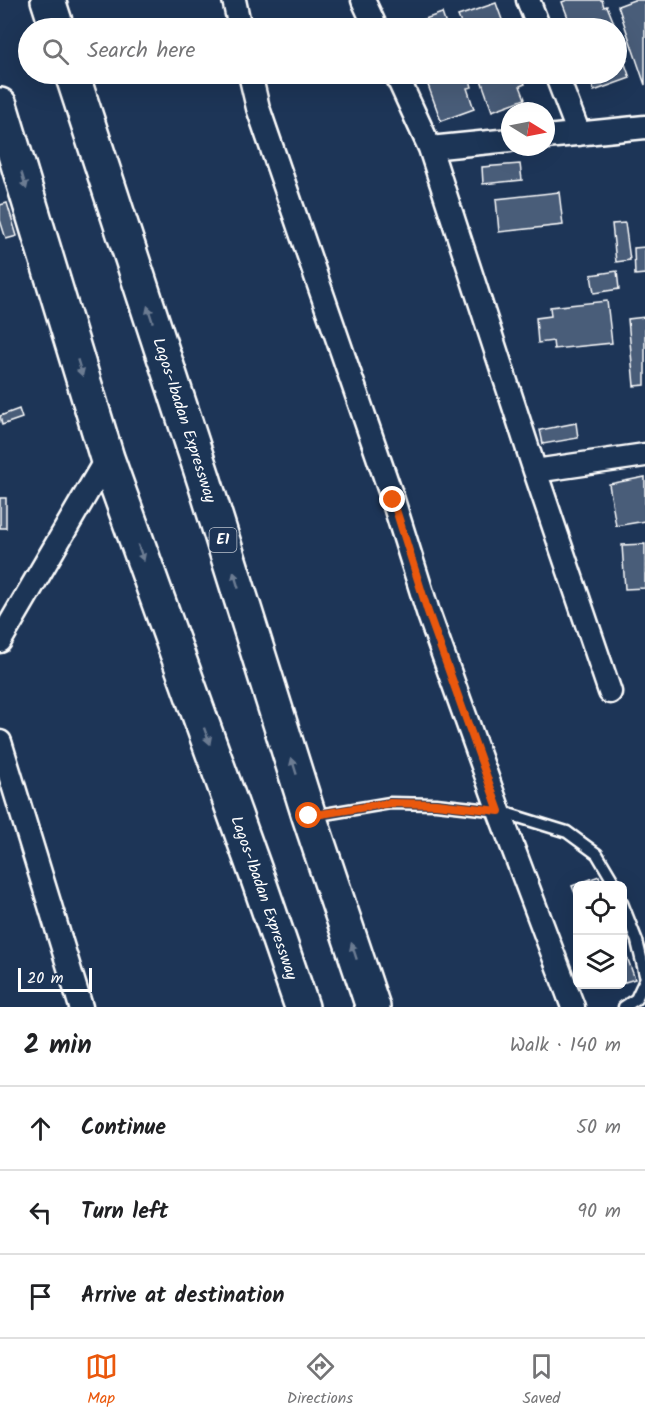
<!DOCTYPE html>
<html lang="en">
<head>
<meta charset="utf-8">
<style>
  body { margin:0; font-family:Kalam,sans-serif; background:#f2f2f2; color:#202124 }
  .controls { position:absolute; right:18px; bottom:18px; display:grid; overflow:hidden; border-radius:9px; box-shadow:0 6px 24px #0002 }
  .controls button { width:54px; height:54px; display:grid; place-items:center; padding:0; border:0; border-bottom:2px solid #e0e0e0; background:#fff; color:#202124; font:30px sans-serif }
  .compass { position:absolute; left:501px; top:102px; width:54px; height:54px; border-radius:50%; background:#fff; box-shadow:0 6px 24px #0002; rotate:100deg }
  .scale { position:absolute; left:18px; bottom:15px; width:74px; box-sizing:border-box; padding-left:6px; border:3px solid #fff; border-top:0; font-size:16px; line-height:21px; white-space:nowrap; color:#fff; -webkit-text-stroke:4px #1d3557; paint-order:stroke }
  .stop { position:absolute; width:18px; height:18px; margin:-14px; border:4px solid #ea580c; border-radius:50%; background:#fff }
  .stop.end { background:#ea580c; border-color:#fff; box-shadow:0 2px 6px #0008 }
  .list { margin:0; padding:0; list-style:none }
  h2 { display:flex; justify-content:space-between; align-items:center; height:78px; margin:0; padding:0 24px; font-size:26px }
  h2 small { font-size:20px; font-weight:400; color:#757577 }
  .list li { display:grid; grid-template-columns:39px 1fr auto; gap:18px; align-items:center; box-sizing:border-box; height:84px; padding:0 24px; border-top:2px solid #e0e0e0 }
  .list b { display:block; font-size:22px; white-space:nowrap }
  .list em { font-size:20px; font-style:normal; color:#757577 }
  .icon { flex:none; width:33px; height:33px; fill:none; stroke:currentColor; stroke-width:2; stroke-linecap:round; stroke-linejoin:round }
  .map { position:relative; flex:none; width:645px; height:1007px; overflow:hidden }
  .search { position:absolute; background:#fff; box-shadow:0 6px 24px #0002; left:18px; right:18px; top:18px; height:66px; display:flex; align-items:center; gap:15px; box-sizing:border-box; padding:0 21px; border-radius:33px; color:#757577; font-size:22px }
  .sheet { height:330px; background:#fff }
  nav { display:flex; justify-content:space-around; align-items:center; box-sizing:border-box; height:84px; border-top:2px solid #e0e0e0; background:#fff; font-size:16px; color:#757577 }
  nav a { display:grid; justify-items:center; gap:3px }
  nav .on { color:#ea580c }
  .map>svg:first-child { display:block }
</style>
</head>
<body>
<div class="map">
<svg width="645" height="1007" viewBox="0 0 645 1007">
  <rect width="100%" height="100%" fill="#1d3557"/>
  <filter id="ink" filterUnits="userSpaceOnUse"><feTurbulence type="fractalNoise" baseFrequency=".0167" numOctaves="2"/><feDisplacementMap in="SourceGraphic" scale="12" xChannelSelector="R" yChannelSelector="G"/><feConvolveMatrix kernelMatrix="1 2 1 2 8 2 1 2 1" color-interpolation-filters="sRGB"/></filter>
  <g filter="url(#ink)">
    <!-- building -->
    <path fill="#4a5d79" stroke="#fff" stroke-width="1.5" d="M567 0H602L604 7 607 6 616 28H572L562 2Z
      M634 0H645V85L618 6Z
      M496 3 505 28H463L458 16Z
      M442 13 447 28H409L408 25Z
      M616 31 627 60 624 61 630 78 594 91 588 74H616Z
      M424 74H468L472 87 467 88 474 109 441 121Z
      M479 74H521L525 84 520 86 525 99 492 111Z
      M520 164 522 180 483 184 482 167Z
      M559 192 563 225 499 232 496 199Z
      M7 203 17 236 6 239 0 220V205Z
      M625 223 630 260 616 262 612 224Z
      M645 247V274L635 275 634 248Z
      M617 271 619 289 594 293 591 275Z
      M607 301 612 343 554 349 553 341 538 343 536 318 551 316 550 307Z
      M645 317V385L634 386 628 319Z
      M19 409 22 418 2 425 0 416Z
      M576 423 578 438 543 444 540 430Z
      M645 477V521L616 526 609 484Z
      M0 498H6V528H0Z
      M645 544V588L625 589 622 545Z
      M599 876 602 886H578V901L572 886Z
      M622 943 635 979 622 983Z"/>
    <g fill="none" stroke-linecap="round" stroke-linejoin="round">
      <!-- lane casing -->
      <g stroke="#fff" stroke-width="15">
        <path id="lane" d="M313 816 390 803 436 804 499 811 567 832 597 854 616 886
          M622 903 637 941 645 975
          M624 1007 636 999 645 980"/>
      </g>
      <!-- street casing -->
      <g stroke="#fff" stroke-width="27">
        <path id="street" d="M234 0 240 28
          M363 0 376 28
          M528 0 539 28
          M250 74 258 108 393 500 428 612 499 811 573 1007
          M396 74 430 148 535 471 610 692
          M556 74 579 134
          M546 137 645 127
          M430 148 510 140
          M535 471 645 455
          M0 641 107 458
          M0 742 81 1007"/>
      </g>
      <!-- highway casing -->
      <g stroke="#fff" stroke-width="38">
        <g id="highway">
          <path d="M48 0 57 28"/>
          <path id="s1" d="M72 74 204 480 309 816 373 1007"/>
          <path id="s2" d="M0 105 107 458 258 879 302 1007"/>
        </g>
      </g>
      <!-- lane -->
      <use href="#lane" stroke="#1d3557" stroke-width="10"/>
      <!-- street -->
      <use href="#street" stroke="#1d3557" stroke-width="22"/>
      <!-- highway -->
      <use href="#highway" stroke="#1d3557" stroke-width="33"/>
    </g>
    <!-- one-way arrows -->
    <defs><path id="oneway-solid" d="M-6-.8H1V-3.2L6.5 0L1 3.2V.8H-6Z" transform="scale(1.5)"/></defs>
    <g fill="#6c7c92">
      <use href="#oneway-solid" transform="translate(24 181) rotate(73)"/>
      <use href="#oneway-solid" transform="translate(150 314) rotate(-108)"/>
      <use href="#oneway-solid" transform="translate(80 368) rotate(73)"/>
      <use href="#oneway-solid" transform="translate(141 553) rotate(70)"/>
      <use href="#oneway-solid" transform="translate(236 580) rotate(-107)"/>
      <use href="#oneway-solid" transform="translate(207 736) rotate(70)"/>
      <use href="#oneway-solid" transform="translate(294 766) rotate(-107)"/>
      <use href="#oneway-solid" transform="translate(354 951) rotate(-108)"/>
    </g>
  </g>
  <g fill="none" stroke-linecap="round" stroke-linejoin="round" filter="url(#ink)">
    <!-- route -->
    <path stroke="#ea580c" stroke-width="8" d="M309 816 390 803 436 804 499 811 428 612 393 500"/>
  </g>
  <g text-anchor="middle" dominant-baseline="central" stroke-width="4.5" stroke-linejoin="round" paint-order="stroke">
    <!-- shield labels -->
    <rect fill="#1d3557" stroke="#bbc2cd" stroke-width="1.5" x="209.5" y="528" width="27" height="24" rx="4.5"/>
    <g font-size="15" font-weight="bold" fill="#fff">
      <text x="223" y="540">E1</text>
    </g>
    <!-- street labels -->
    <g font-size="16" fill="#fff" stroke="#1d3557">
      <text stroke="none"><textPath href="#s1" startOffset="364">Lagos-Ibadan Expressway</textPath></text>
      <text stroke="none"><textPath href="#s2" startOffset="836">Lagos-Ibadan Expressway</textPath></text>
    </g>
  </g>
</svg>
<div class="controls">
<button><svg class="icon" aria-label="locate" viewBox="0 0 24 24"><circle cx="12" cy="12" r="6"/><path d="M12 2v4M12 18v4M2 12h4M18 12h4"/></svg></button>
<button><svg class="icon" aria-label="layers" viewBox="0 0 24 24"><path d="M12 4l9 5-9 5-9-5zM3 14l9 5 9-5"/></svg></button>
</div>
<svg class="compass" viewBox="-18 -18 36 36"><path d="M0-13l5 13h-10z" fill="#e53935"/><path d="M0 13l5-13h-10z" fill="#757577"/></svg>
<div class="scale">20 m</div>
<div class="stop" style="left:309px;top:816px"></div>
<div class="stop end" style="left:393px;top:500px"></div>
<div class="search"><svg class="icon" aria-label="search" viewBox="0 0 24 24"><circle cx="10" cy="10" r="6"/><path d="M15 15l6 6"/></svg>Search here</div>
</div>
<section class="sheet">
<h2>2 min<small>Walk · 140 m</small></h2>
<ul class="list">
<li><svg class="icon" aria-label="ahead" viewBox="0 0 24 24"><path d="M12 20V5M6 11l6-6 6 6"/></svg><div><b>Continue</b></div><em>50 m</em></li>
<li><svg class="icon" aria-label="left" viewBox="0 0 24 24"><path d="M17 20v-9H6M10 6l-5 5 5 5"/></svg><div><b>Turn left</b></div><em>90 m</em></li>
<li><svg class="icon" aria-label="arrive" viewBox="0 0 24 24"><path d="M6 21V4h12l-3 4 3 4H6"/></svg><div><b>Arrive at destination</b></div></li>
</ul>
</section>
<nav>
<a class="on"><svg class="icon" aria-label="map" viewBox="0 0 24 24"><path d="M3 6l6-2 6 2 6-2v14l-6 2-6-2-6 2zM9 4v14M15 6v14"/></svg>Map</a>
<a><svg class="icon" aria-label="directions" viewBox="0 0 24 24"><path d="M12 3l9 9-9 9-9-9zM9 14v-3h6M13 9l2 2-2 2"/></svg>Directions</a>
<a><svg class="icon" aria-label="saved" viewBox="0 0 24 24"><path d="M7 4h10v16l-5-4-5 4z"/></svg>Saved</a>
</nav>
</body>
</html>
